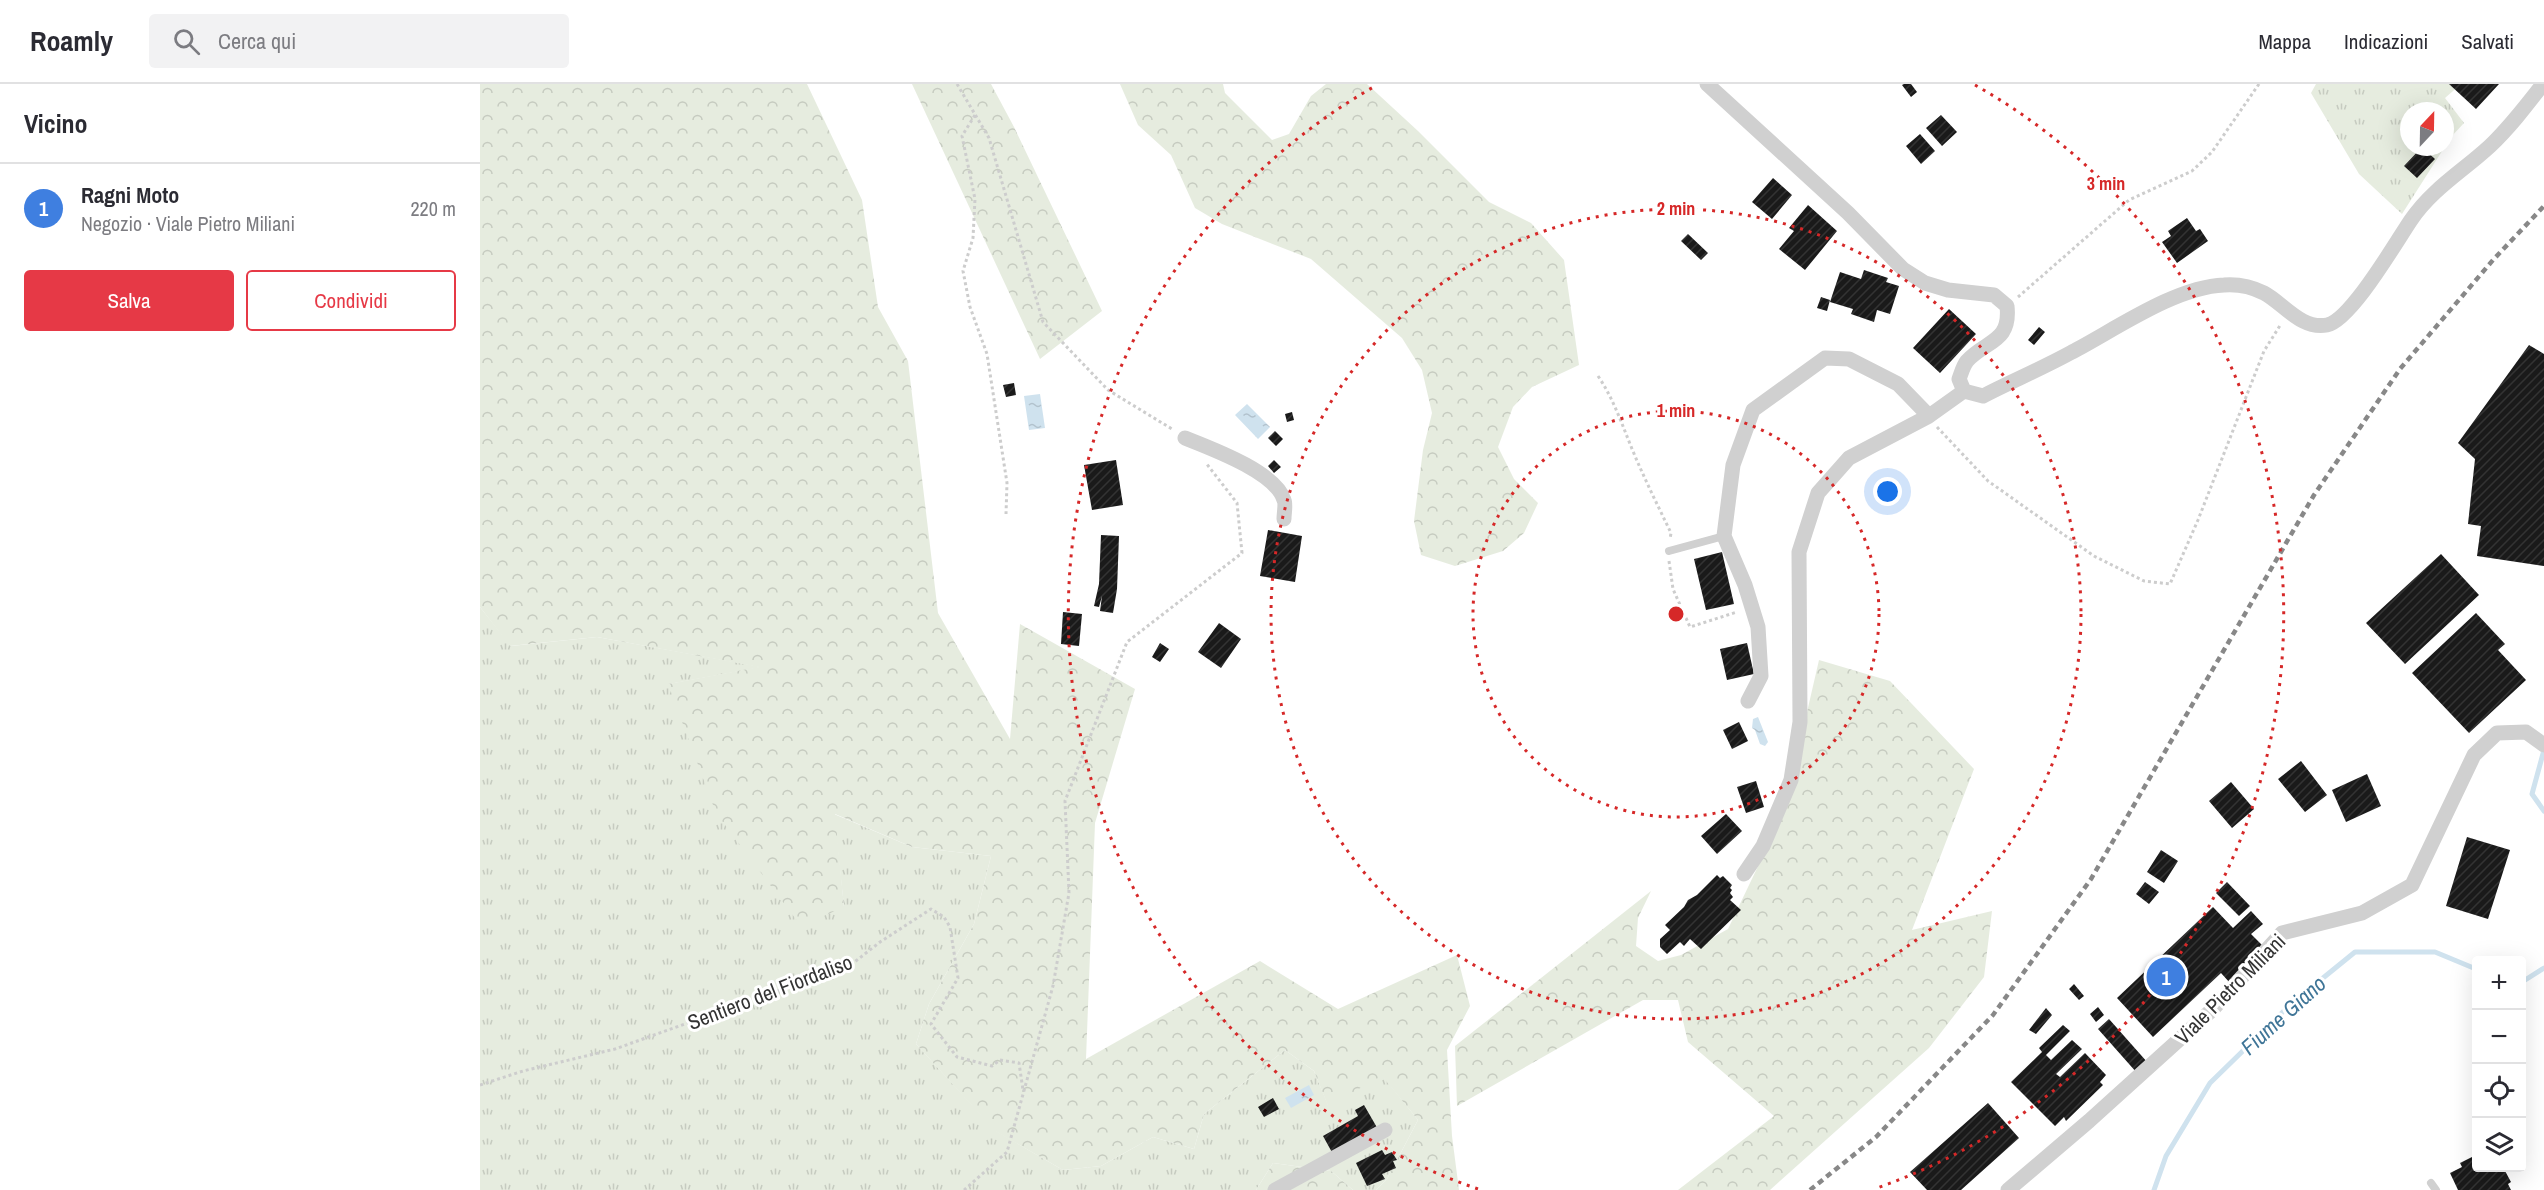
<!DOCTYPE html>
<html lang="it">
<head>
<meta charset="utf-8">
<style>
  body { margin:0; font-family:"Archivo Narrow",sans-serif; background:#f2f2f3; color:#2b2b33 }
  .controls { position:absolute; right:18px; bottom:18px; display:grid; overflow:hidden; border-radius:6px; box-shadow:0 6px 24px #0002 }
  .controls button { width:54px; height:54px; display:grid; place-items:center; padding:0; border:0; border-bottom:2px solid #e1e1e2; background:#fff; color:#2b2b33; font:30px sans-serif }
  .compass { position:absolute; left:1920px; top:18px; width:54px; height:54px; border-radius:50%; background:#fff; box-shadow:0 6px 24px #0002; rotate:22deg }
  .you { position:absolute; left:1408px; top:408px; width:21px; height:21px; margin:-15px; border:4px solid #fff; border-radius:50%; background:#1a73e8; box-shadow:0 0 0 9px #1a73e833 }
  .badge { display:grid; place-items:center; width:39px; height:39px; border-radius:50%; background:#e63946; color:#fff; font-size:20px; font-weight:700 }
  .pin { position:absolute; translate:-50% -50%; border:3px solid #fff; box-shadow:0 2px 6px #0006 }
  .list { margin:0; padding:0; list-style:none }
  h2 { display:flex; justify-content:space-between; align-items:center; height:78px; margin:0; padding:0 24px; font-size:26px }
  h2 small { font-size:20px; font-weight:400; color:#7c7c81 }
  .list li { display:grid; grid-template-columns:39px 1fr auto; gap:18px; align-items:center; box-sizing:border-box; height:90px; padding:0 24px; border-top:2px solid #e1e1e2 }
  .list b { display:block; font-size:22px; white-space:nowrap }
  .list p { margin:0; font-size:20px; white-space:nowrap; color:#7c7c81 }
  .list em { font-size:20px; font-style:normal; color:#7c7c81 }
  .actions { display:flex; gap:12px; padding:18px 24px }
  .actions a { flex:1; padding:14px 0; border:2px solid #e63946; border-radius:6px; text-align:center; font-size:21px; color:#e63946 }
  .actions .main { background:#e63946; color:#fff }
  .icon { flex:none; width:33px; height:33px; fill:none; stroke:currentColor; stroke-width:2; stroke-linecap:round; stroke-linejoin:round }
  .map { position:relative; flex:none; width:2064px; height:1106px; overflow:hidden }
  header { display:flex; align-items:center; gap:36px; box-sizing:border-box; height:84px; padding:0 30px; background:#fff; border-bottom:2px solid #e1e1e2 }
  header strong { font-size:28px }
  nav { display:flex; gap:33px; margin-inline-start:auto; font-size:21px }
  .search { width:420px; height:54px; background:#f2f2f3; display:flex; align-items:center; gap:15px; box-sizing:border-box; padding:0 21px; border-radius:6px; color:#7c7c81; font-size:22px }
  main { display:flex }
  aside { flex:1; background:#fff }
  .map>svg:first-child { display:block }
</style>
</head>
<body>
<header>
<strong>Roamly</strong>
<div class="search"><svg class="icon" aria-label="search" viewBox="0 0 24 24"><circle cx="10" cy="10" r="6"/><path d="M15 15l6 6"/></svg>Cerca qui</div>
<nav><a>Mappa</a><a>Indicazioni</a><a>Salvati</a></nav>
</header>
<main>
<aside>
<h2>Vicino<small></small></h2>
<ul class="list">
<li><span class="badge" style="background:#3f7fe0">1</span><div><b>Ragni Moto</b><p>Negozio · Viale Pietro Miliani</p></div><em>220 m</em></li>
</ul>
<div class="actions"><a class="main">Salva</a><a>Condividi</a></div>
</aside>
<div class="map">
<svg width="2064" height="1106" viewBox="0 0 2064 1106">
  <defs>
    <pattern id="grass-tufts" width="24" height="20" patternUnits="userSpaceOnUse" patternTransform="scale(1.5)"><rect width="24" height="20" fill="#e6ecdf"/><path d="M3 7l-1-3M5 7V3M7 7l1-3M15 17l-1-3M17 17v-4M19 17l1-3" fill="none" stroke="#c6cbc0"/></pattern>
    <pattern id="forest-crowns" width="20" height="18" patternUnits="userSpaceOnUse" patternTransform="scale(1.5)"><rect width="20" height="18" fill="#e6ecdf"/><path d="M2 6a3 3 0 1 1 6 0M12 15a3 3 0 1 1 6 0" fill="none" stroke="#c6cbc0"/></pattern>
    <pattern id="water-ripples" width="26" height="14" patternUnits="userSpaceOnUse" patternTransform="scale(1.5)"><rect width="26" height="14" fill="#cfe2ee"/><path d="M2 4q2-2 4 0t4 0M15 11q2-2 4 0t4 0" fill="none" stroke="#b2c2cd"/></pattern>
    <pattern id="building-hatch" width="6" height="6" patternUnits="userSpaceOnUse" patternTransform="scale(1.5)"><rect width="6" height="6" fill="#1a1a1a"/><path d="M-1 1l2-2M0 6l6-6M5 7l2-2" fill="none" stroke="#333"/></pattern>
  </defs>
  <rect width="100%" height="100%" fill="#fff"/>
  <!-- grass -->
  <path fill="url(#grass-tufts)" fill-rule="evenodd" d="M1836 0H1981L1965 14 1984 39 1971 53 1922 130 1879 90 1831 9ZM1929 27H1965V63H1929Z
    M0 523 31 562 117 553 282 583 189 600 364 823 354 730 432 763 511 772 494 840 449 920 436 960 516 1047 583 1086 621 1082 673 1053 714 1065 724 1030 805 966 834 987 848 1021 902 991 938 1036 907 1095 896 1106H873L851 1087 793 1079 776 1106H0Z"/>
  <!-- forest -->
  <path fill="url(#forest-crowns)" d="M0 0H327L382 116 398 223 428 277 458 529 530 655 540 540 655 605 615 739 606 975 780 877 858 925 977 871 990 922 967 966 972 1052 979 1106H896L907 1095 938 1036 902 992 848 1022 834 987 805 966 724 1030 714 1065 673 1053 621 1082 583 1086 515 1047 436 960 449 920 494 840 511 772 432 763 355 730 364 823 321 842 236 729 188 600 279 583 117 553 30 562 0 523Z
    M432 0H511L534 43 622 227 560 275Z
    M640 0H743L745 9 792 56 809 50 831 12 846 0H887L938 47 1009 118 1051 139 1084 176 1099 281 1052 303 1033 323 1018 363 1034 395 1058 419 1044 449 1023 467 975 482 941 471 934 437 943 366 952 329 942 286 922 254 831 175 742 140 715 124 691 71 658 41Z
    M1339 576 1410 597 1494 685 1432 846 1512 827 1504 893 1449 964 1290 1106H1198L1294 1032 1208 958 1198 916H1163L977 1022 975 962 1171 807 1158 834 1156 862 1178 877 1201 871 1248 845 1304 728Z
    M793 1079 851 1087 873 1106H776Z"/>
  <!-- water -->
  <path fill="url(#water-ripples)" d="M560 310 565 344 549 346 544 312Z
    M767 320 790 343 778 355 755 331Z
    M1278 633 1288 658 1285 662 1280 660 1275 646 1272 644 1273 635Z
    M829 1001 834 1011 811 1024 805 1014Z"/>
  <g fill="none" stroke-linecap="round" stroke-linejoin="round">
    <!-- stream -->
    <path stroke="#cfe2ee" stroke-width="5" d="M2064 666 2052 710 2064 727
      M2042 898 2064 884
      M1674 1106 1686 1072 1730 999 1811 920 1875 868H1955L1996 885"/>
  </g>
  <!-- building -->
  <path fill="url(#building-hatch)" d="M1424 0H1431L1437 8 1431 13 1422 1Z
    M1969 0H2019L1996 25Z
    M1461 31 1477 48 1462 62 1446 44Z
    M1440 50 1455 67 1441 80 1426 62Z
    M1942 63 1955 75 1937 94 1924 82Z
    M1293 94 1312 111 1292 135 1272 118Z
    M1328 121 1357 147 1325 186 1299 165 1314 147 1309 144Z
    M1707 134 1716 147 1720 145 1728 157 1697 179 1682 158 1691 152 1688 147Z
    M1208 150 1228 169 1221 176 1201 157Z
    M1384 186 1408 194 1406 198 1419 202 1410 230 1397 226 1394 238 1371 230 1373 225 1350 218 1360 188 1381 195Z
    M1341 213 1350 216 1347 227 1337 224Z
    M1469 225 1496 250 1460 289 1433 264Z
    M1559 243 1565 248 1554 261 1548 256Z
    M2049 261 2064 270V482L1997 472 2001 442 1988 440 1995 375 1978 359Z
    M534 299 536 311 526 313 523 301Z
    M812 328 814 336 807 338 805 330Z
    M795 347 803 355 796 362 788 354Z
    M636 376 643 421 612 426 604 381Z
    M794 376 801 383 794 389 788 382Z
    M788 446 822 452 815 498 780 492Z
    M621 451 639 452 637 505 633 529 620 527 622 512 619 523 614 522 619 500Z
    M1242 468 1254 520 1226 526 1214 475Z
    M1961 470 1999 511 1925 580 1886 539Z
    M583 528 602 530 599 562 581 560Z
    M1996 529 2025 560 2018 566 2046 596 1989 649 1932 589Z
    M739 539 761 555 741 584 718 568Z
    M680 559 689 565 680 578 672 573Z
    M1267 559 1274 590 1247 596 1240 565Z
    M1259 638 1268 657 1252 665 1243 646Z
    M1821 677 1847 711 1825 728 1798 695Z
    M1887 690 1901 722 1866 738 1852 706Z
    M1276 697 1284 723 1266 729 1257 703Z
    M1751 698 1774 725 1752 744 1729 717Z
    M1246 730 1262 747 1237 770 1221 752Z
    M1987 753 2030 766 2008 835 1966 822Z
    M1681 766 1698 777 1684 799 1667 788Z
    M1237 791 1240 794 1243 792 1252 801 1250 804 1252 806 1250 809 1253 813 1250 816 1261 826 1221 865 1210 855 1204 862 1200 858 1187 870 1180 863V855L1190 846 1185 841 1204 823 1208 816 1217 811Z
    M1665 798 1679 808 1669 820 1656 810Z
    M1747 798 1770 822 1759 832 1736 809Z
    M1733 823 1753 844 1771 827 1783 840 1771 850 1786 865 1750 899 1741 889 1673 953 1637 914Z
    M1594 900 1604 912 1599 916 1589 905Z
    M1618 923 1624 931 1616 938 1610 930Z
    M1566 924 1572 931 1556 950 1549 946Z
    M1629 935 1668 979 1657 989 1618 945Z
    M1583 941 1590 947 1566 971 1571 976 1592 956 1602 965 1576 990 1580 993 1605 969 1626 991 1620 998 1623 1001 1586 1037 1584 1033 1575 1042 1531 998 1562 968 1559 964Z
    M793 1014 799 1025 784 1033 778 1023Z
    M1508 1019 1539 1054 1481 1106H1447L1430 1088Z
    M884 1021 899 1047 854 1072 843 1052 878 1032 875 1026Z
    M902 1066 905 1071 912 1068 917 1076 913 1077 916 1084 902 1090 905 1095 887 1102 876 1079Z
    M1996 1071V1084H2019L2021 1087 2024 1085 2031 1098 2028 1100 2031 1106H1978L1970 1089 1982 1083 1980 1079Z"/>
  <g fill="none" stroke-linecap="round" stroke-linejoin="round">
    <!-- path -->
    <path stroke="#cdcdcd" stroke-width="3" stroke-dasharray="3 3" stroke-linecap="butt" d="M477 0 509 54 563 238 628 306 692 345
      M495 31 482 52 495 115 493 154 483 187 490 223 507 270 527 399 526 430
      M1538 213 1649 116 1712 87 1732 68 1779 0
      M1118 292C1135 317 1143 344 1155 372 1166 398 1179 424 1191 449L1190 455
      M1457 343 1508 397 1614 472 1664 497 1690 500 1718 436 1784 267 1801 240
      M1189 477 1193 505 1210 543 1257 528
      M0 1001 43 987 135 965 372 880 400 858 451 825 464 833 470 843 478 894 451 940 477 973 512 982 520 976 539 979 543 1006
      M484 1106 527 1068 573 902 589 809 585 717 647 558 762 469 757 419 726 379"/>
    <!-- lane -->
    <path stroke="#d0d0d0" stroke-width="8" d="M1189 467 1244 452
      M1951 1099 1956 1106"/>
    <!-- street -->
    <path stroke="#d0d0d0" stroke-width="15" d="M1227 0 1368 129 1423 185 1445 199 1468 206 1514 211 1527 222C1531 259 1506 256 1487 277 1483 282 1481 290 1479 295L1484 307 1503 312C1532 297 1563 284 1592 268 1636 245 1695 203 1744 201 1757 200 1772 203 1784 209 1803 219 1821 246 1847 241 1871 236 1916 158 1931 136 1952 105 1983 87 2010 62 2030 43 2046 22 2063 0
      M705 354C730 364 796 388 804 416 806 420 804 429 804 435
      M1268 617 1281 592 1278 543 1265 501 1244 452 1253 381 1273 326 1345 274 1369 275 1418 300 1449 332
      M1264 790 1283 762 1311 696 1320 638 1319 468 1338 409 1369 374 1449 332 1484 307
      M795 1106 905 1046
      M1528 1106 1609 1037 1733 925 1802 849 1882 829 1932 801 1994 671 2017 649 2046 648 2064 661"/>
    <!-- rail -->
    <path stroke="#888" stroke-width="4.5" stroke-dasharray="6 4.5" stroke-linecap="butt" d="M1330 1106 1396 1053 1513 931 1611 795 1834 411 1920 285 2013 176 2064 122"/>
  </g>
  <!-- distance rings -->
  <g fill="none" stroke="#d62828" stroke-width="3" stroke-dasharray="3 6">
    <circle cx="1196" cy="530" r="203"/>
    <circle cx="1196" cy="530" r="405"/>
    <path d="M998 1105A608 608 0 0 1 897 1M1495 1A608 608 0 0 1 1394 1105"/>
  </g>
  <g text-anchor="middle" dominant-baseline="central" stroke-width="6" stroke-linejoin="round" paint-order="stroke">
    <!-- street labels -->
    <g font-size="21" fill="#333" stroke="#fff">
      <text transform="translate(1750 905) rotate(-45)">Viale Pietro Miliani</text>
      <text transform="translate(290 908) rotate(-21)">Sentiero del Fiordaliso</text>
    </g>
    <!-- water labels -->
    <g font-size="22" font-style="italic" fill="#3f7597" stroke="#fff">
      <text transform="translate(1803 931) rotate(-42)">Fiume Giano</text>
    </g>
  </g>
  <circle cx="1196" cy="530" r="9" fill="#d62828" stroke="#fff" stroke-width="3"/>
  <g font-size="18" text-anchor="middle" font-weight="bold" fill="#d62828" stroke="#fff" stroke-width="6" stroke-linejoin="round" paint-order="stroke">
    <text x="1626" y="106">3 min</text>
    <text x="1196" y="131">2 min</text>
    <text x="1196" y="333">1 min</text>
  </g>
</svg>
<div class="controls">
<button>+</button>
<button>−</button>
<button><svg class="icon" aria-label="locate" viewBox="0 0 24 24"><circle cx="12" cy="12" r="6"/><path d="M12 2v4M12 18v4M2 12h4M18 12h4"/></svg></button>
<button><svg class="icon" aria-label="layers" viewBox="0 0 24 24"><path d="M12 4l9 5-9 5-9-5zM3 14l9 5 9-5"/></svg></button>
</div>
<svg class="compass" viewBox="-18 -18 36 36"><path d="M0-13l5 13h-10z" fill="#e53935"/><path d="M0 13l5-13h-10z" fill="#7c7c81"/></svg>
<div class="you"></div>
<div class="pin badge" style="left:1686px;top:893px;background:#3f7fe0">1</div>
</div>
</main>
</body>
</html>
